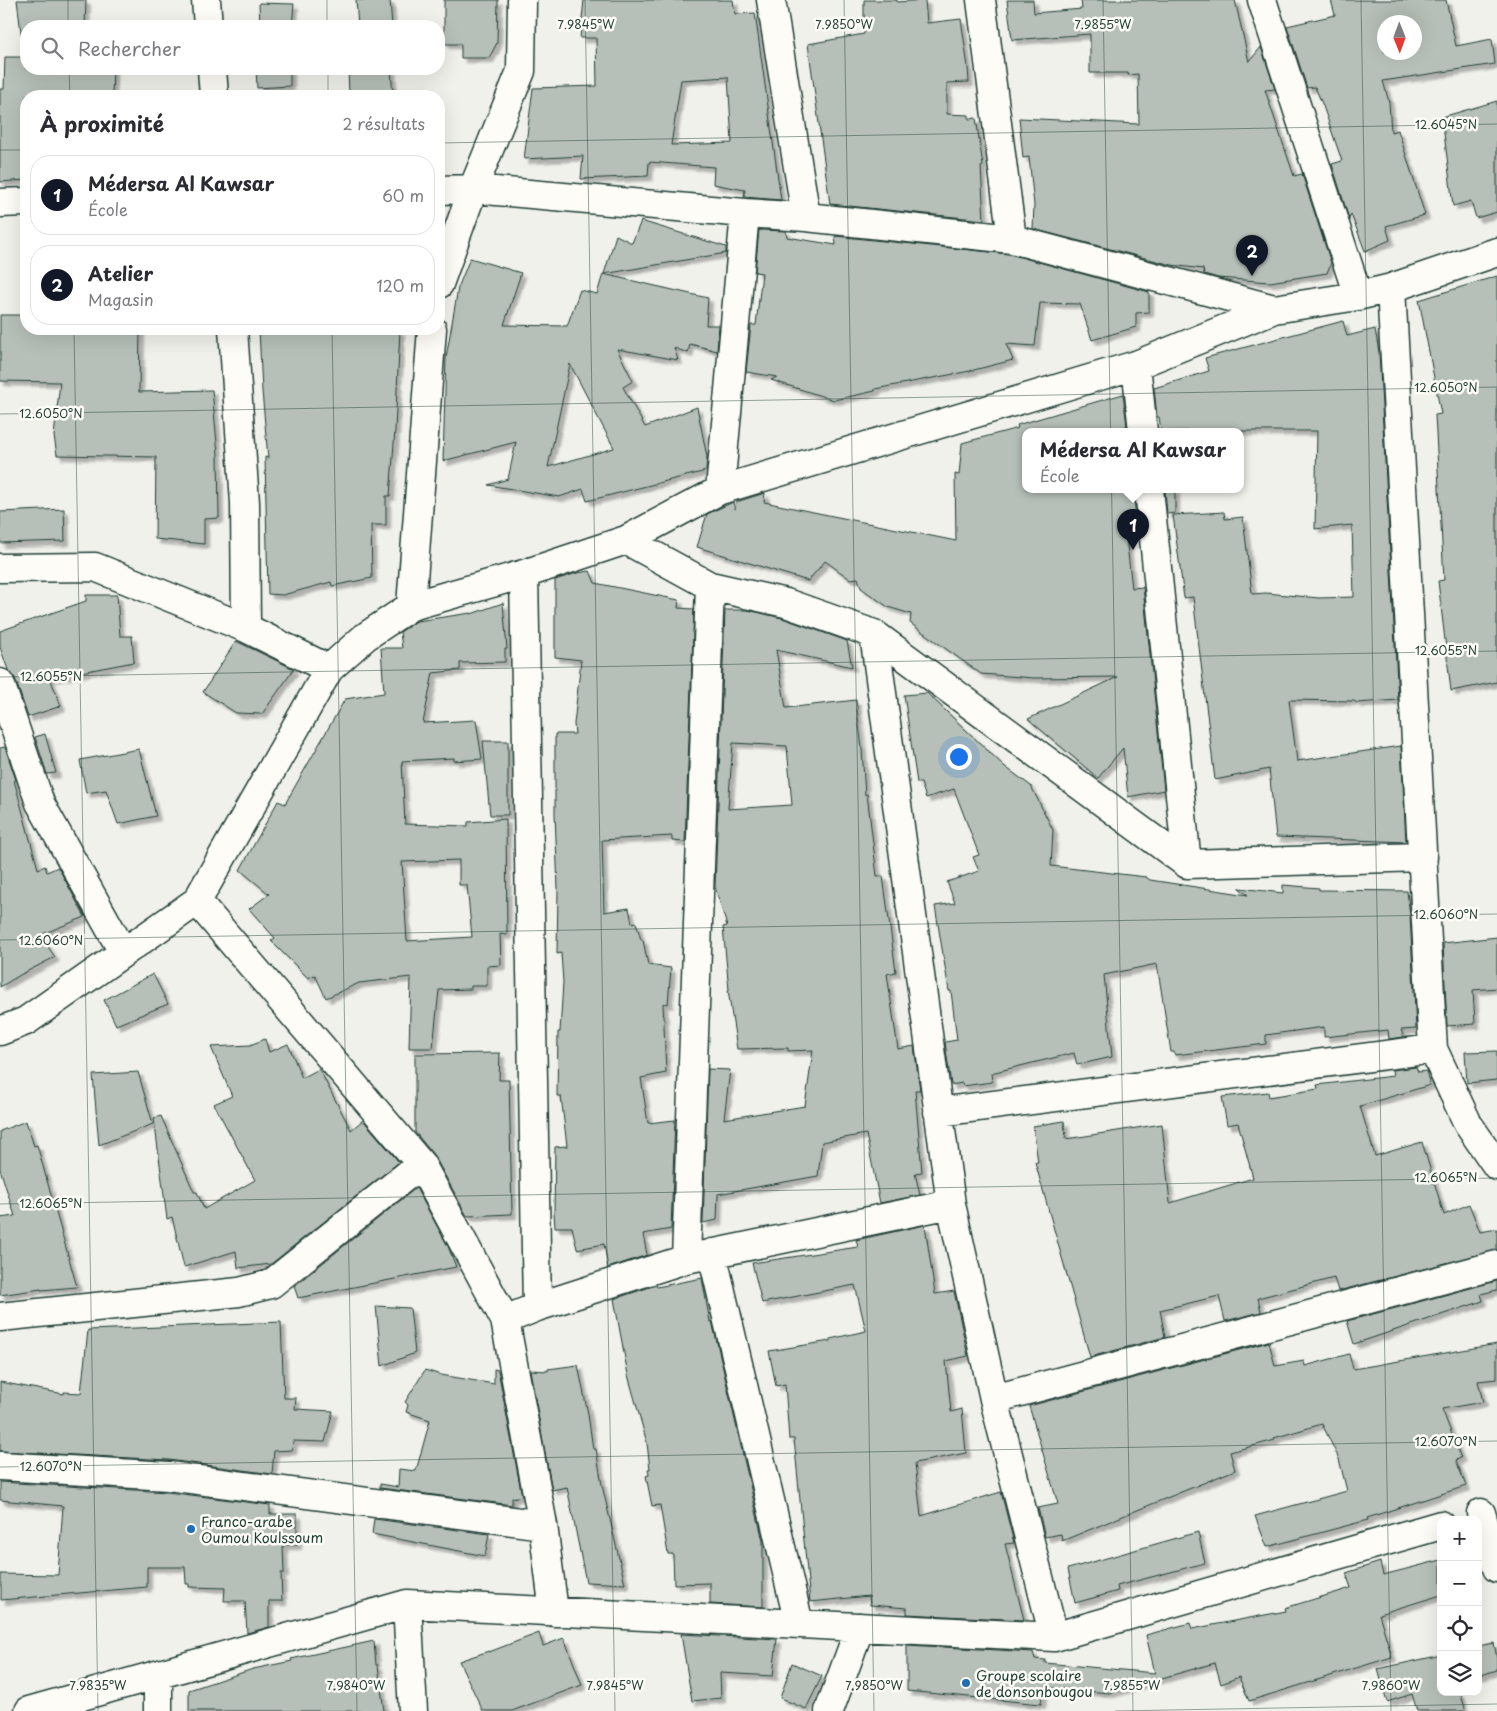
<!DOCTYPE html>
<html lang="fr">
<head>
<meta charset="utf-8">
<style>
  body { margin:0; font-family:"Playpen Sans",sans-serif; background:#f2f2f3; color:#2b2b33 }
  .controls { position:absolute; right:15px; bottom:15px; display:grid; overflow:hidden; border-radius:10px; box-shadow:0 5px 20px #0002 }
  .controls button { width:45px; height:45px; display:grid; place-items:center; padding:0; border:0; border-bottom:1px solid #e1e1e2; background:#fff; color:#2b2b33; font:25px sans-serif }
  .compass { position:absolute; left:1377px; top:15px; width:45px; height:45px; border-radius:50%; background:#fff; box-shadow:0 5px 20px #0002; rotate:179deg }
  .you { position:absolute; left:958px; top:756px; width:18px; height:18px; margin:-12px; border:4px solid #fff; border-radius:50%; background:#1a73e8; box-shadow:0 0 0 8px #1a73e833 }
  .badge { display:grid; place-items:center; width:32px; height:32px; border-radius:50%; background:#111827; color:#fff; font-size:16px; font-weight:700 }
  .pin { position:absolute; translate:-50% -41px; filter:drop-shadow(0 1px 2px #0008) }
  .pin::after { content:''; position:absolute; top:26px; width:18px; height:15px; background:inherit; clip-path:polygon(0 0,100% 0,50% 100%) }
  .popup { position:absolute; left:1022px; top:428px; width:222px; height:65px; box-sizing:border-box; display:grid; place-content:center; border-radius:10px; background:#fff; filter:drop-shadow(0 1px 4px #0005); font-size:16px; white-space:nowrap; color:#7c7c81 }
  .popup b { font-size:19px; color:#2b2b33 }
  .popup::after { content:''; position:absolute; left:50%; top:100%; margin-left:-10px; border:10px solid transparent; border-top-color:#fff }
  .list { margin:0; padding:0; list-style:none }
  h2 { display:flex; justify-content:space-between; align-items:center; height:65px; margin:0; padding:0 20px; font-size:21px }
  h2 small { font-size:16px; font-weight:400; color:#7c7c81 }
  .list li { display:grid; grid-template-columns:32px 1fr auto; gap:15px; align-items:center; box-sizing:border-box; height:80px; margin:0 10px 10px; padding:0 10px; border:1px solid #e1e1e2; border-radius:20px }
  .list b { display:block; font-size:19px; white-space:nowrap }
  .list p { margin:0; font-size:16px; white-space:nowrap; color:#7c7c81 }
  .list em { font-size:16px; font-style:normal; color:#7c7c81 }
  .icon { flex:none; width:28px; height:28px; fill:none; stroke:currentColor; stroke-width:2; stroke-linecap:round; stroke-linejoin:round }
  .map { position:relative; flex:none; width:1497px; height:1711px; overflow:hidden }
  .search { position:absolute; background:#fff; box-shadow:0 5px 20px #0002; left:20px; top:20px; width:425px; height:55px; display:flex; align-items:center; gap:12px; box-sizing:border-box; padding:0 18px; border-radius:20px; color:#7c7c81; font-size:19px }
  .panel { position:absolute; background:#fff; box-shadow:0 5px 20px #0002; left:20px; top:90px; width:425px; height:245px; border-radius:20px }
  .map>svg:first-child { display:block }
</style>
</head>
<body>
<div class="map">
<svg width="1497" height="1711" viewBox="0 0 1497 1711">
  <defs>
    <filter id="shadow"><feDropShadow dx="4.5" dy="4.5" stdDeviation="1" flood-color="#0004"/></filter>
  </defs>
  <rect width="100%" height="100%" fill="#f0f1eb"/>
  <filter id="ink" filterUnits="userSpaceOnUse"><feTurbulence type="fractalNoise" baseFrequency=".02" numOctaves="2"/><feDisplacementMap in="SourceGraphic" scale="10" xChannelSelector="R" yChannelSelector="G"/><feConvolveMatrix kernelMatrix="1 2 1 2 8 2 1 2 1" color-interpolation-filters="sRGB"/></filter>
  <g filter="url(#ink)">
    <!-- building -->
    <path fill="#b6bfb8" stroke="#1f3d34" fill-rule="evenodd" filter="url(#shadow)" d="M17 0H86L85 26H26V69H113L112 96H26V180L0 182V89H4L5 57H24Z
      M356 0H390L392 26H358Z
      M444 0H498L497 43 489 58H461V44H444Z
      M584 0H733L735 14 755 13 781 200 744 197 745 190 713 184 714 167 649 162 648 176 581 179 583 156 524 159 533 88 597 86 596 38H580ZM728 77 732 143 671 145 681 80Z
      M864 0H897V2L925 0 927 23 961 19 968 67 969 82 947 83V114L969 115V119L976 118 983 166 981 167 984 220 830 204 808 44 864 34Z
      M1007 0H1033L1034 13 1082 9 1081 0H1235L1249 62 1261 47 1275 89 1265 90 1294 176 1302 174 1331 263 1327 273 1270 282 1218 278 1204 274 1203 269 1172 265 1033 229 1034 205 1029 157 1023 158 1019 118 1139 124 1138 74 1128 75V73H1090V34L1012 40Z
      M1331 0H1446L1456 46 1492 39 1495 64 1383 81 1389 102 1391 132 1398 130 1425 215 1386 226 1390 240 1365 251 1351 214 1349 219 1332 164 1342 161 1323 106 1315 87 1307 88 1287 26 1335 15ZM1384 22H1414V52H1384Z
      M259 3 294 4 292 26H256V25H260Z
      M256 69H290V86L257 88Z
      M348 69H391L393 96H349Z
      M1497 101V212L1476 218 1471 201 1453 206 1442 117Z
      M641 221 726 247V253L604 274 616 235 632 243Z
      M759 230 786 231 787 237 836 245 835 236 1009 254 1149 292V312L1136 313V327L1092 340 1080 304 1040 303 1035 346 1006 344 1013 360 970 371 875 389V391L834 400 771 380 777 377 746 372 751 325H756L762 273 755 272Z
      M470 258 521 273 504 325 567 326 580 290 597 294 603 274 708 298 706 325H719L717 351 690 344 688 353 674 348 678 360 617 349 633 381 623 387 645 427 697 407 707 457 706 471 587 501 583 489 559 497 488 485 508 479 516 442 443 461 446 358 458 288ZM570 364 614 448 548 467Z
      M1497 276V682L1451 691 1438 581 1444 580 1435 415 1441 414 1419 300Z
      M0 315H26V329H140L139 392 212 390 218 454 219 518 204 519V544L155 539 156 457 57 455 54 436 60 382 0 381Z
      M1343 321 1347 336 1375 329 1379 352 1398 700 1357 703 1354 701 1289 700 1297 761 1401 746 1406 842 1276 837 1269 769 1215 780 1193 597 1184 598 1173 515 1224 512 1225 519 1243 517 1252 594 1266 593 1319 598 1354 597 1352 525 1315 529 1317 431H1161L1159 417H1157L1154 388 1209 371 1205 358Z
      M259 329 400 330 395 430 390 496H386V525H371L372 578 332 586 331 582 283 595 268 594 265 457 268 458 262 391Z
      M1123 394 1127 426 1111 431H1026V489H1126V490H1133L1136 518 1124 519 1132 588 1143 587 1164 790 1128 797 1123 748 1098 778 1028 719 1118 677 1034 678 981 674 910 623 911 614 888 607 861 588 858 578 850 579 825 561 808 581 697 547 707 514 733 502 735 509 736 502 765 493 764 502 956 541 955 474 959 475 962 443 1018 428 1017 425Z
      M1175 489V513L1167 514 1165 490Z
      M64 509 65 541 0 543V512Z
      M590 571 595 583 679 600 678 608 694 609 685 842 672 841V836L602 840 604 912 629 908 632 923 636 922 641 940H643L648 965 671 968 668 1004 663 1003 666 1073 641 1078 648 1123 675 1120 671 1229 643 1234 647 1255 608 1268 604 1244 577 1249 572 1227H555L554 1213 555 1147 567 1146 561 1096H557L558 1032H560L563 982 561 953 557 954 558 889 555 814V734H575L574 724 581 660 555 657V580L577 573Z
      M86 595H117L120 636H132L134 662 50 678 61 706 28 717 15 678 8 670 0 647V631L86 601Z
      M503 603 507 649H505V662L460 663V670L433 673 423 723 476 720 482 759 454 761V758L402 761 405 824 468 826V822L506 819 507 935 500 934 501 965 487 966V986H471V989L439 990 433 1048H409L411 977 359 983 326 998 315 975 308 978 271 941 275 938 249 909 269 894 240 870 278 801 285 804 345 699 384 693 381 648H402L400 632 417 621 471 613V614ZM459 860V885H467L472 937 407 941 402 862Z
      M725 610H748L782 618 847 641 852 667 776 650 786 708 856 700 862 749 865 795 867 794 877 876H883L896 972 887 974 898 1049 914 1046 920 1090H915L922 1172 915 1173 920 1195 880 1203 866 1134 822 1142 818 1176 718 1194 717 1220 703 1223 708 1069 730 1070 724 1119 805 1106 813 1050 788 1051V1048L737 1049 728 990H729L723 927 727 926 715 887ZM733 743 787 746 792 805 728 809Z
      M236 641 294 669 262 714 236 713 203 692Z
      M927 693 1004 766 1031 786 1053 830 1051 866 1146 877 1150 880 1248 895 1239 888 1283 893V885L1319 888V890L1407 891 1410 915 1416 1029 1401 1030 1404 1037 1389 1039 1388 1030 1324 1037V1027L1266 1035V1044L1175 1055 1174 1052H1171L1157 964 1104 975 1112 1057 1077 1065 1074 1053 991 1073 992 1082 963 1086 962 1083 951 1085 945 1042 957 1040 951 991H949L935 906 955 903 947 882 979 871 973 857 979 855 954 789 926 798 921 783H917L904 695Z
      M45 734 56 773 47 774 35 737Z
      M483 741H508V815H490Z
      M5 747 16 780H14L38 869 45 866 47 872 58 867 85 917 40 935 55 957 20 975 0 987V748Z
      M139 749 156 816 118 824 106 790 86 793 80 760Z
      M1497 937V988L1473 990 1475 1024 1447 1026 1443 943Z
      M153 974 168 1004 116 1025 104 1000Z
      M265 1039 269 1052 288 1044 302 1078 319 1069 351 1130 363 1120 399 1162 271 1264 238 1268 236 1251 184 1267 172 1217 167 1219 154 1118 161 1116 194 1192H197L204 1209 255 1180 214 1104 232 1096 211 1047 250 1045Z
      M1497 1051V1080L1467 1083 1465 1052Z
      M500 1053 499 1080H509L512 1214 467 1216 435 1157 415 1132V1054Z
      M1416 1067 1418 1072 1426 1071 1430 1085 1360 1106 1375 1156 1422 1142 1444 1215 1469 1204 1480 1232 1497 1229V1250L1338 1291 1334 1278 1258 1298 1261 1312 1225 1321 1219 1296 1160 1310 1165 1337 1090 1357 1035 1162H1038L1033 1126 1064 1121 1066 1139 1162 1124 1170 1203 1253 1178 1238 1123 1227 1125 1222 1097 1268 1092 1269 1097 1318 1089 1317 1085 1393 1076 1392 1070Z
      M138 1072 153 1124 99 1145 93 1075Z
      M26 1121 34 1146 37 1145 77 1287 41 1290V1289L0 1295V1218L15 1216 0 1169V1131Z
      M416 1188 448 1246 456 1267 298 1298 294 1286Z
      M925 1225 935 1294 954 1291 968 1356 946 1361 951 1412 962 1409 966 1453 915 1463 921 1516 1001 1492 1014 1543 1005 1544 1024 1620 907 1614V1608L870 1605 869 1596 810 1602 794 1439H789L785 1384 776 1386 769 1351 830 1341V1339L866 1331 855 1285 762 1303 752 1263 858 1247 856 1240Z
      M702 1278 710 1322 712 1321 763 1541V1607L710 1604V1583L674 1584 673 1554H668L660 1505 652 1506 646 1476 649 1475 648 1469H650L647 1443 628 1375 614 1299 656 1285 657 1287Z
      M1497 1281V1290L1481 1294 1483 1301 1354 1344 1347 1321Z
      M376 1306 410 1308 415 1353 382 1366Z
      M281 1322 284 1398H296L295 1409 333 1411 325 1442 293 1441 292 1450 274 1451 272 1474 169 1460 0 1451V1382L64 1394V1392L81 1393 88 1330Z
      M1269 1342 1275 1366 1304 1361 1305 1366 1349 1354 1353 1369 1497 1344V1379L1478 1381 1483 1402 1442 1409 1461 1458 1456 1460 1466 1486 1367 1518 1368 1520 1267 1547 1255 1516 1347 1491 1339 1459 1322 1424 1274 1438 1275 1440 1230 1452 1235 1470 1062 1541 1061 1534 1045 1537 1038 1508 1058 1504 1029 1406Z
      M578 1365 588 1414 593 1449H596L602 1485 625 1584 586 1582 567 1487 552 1490 530 1370 548 1371V1369Z
      M494 1369 498 1370 522 1496 512 1498V1505L380 1488V1484L398 1487 399 1469 416 1471 430 1420 406 1412 408 1405 405 1402 425 1370 441 1375 494 1384Z
      M0 1482 167 1492 270 1505V1514H297V1545H283L284 1573H281L282 1601H269V1627L247 1633 245 1601H224L225 1588 189 1587V1584H186L185 1567H147V1587L1 1600V1574L58 1575 63 1506 0 1500Z
      M374 1519 489 1534 485 1556 372 1534Z
      M1198 1532 1205 1563 1117 1586 1118 1591 1075 1603 1068 1569Z
      M1441 1560V1595L1379 1614 1392 1657 1249 1701 1239 1677 1221 1684 1215 1663 1109 1693 1043 1687 1041 1704 907 1691V1645L1033 1652 1035 1659 1045 1660V1663L1155 1673 1146 1635 1190 1623 1192 1629 1286 1611 1285 1608 1351 1588 1346 1573 1380 1562 1383 1575Z
      M539 1633 543 1646 564 1638 582 1685 512 1711H483L459 1661 489 1651V1652Z
      M681 1634 777 1639 773 1676 720 1673 721 1698 692 1701Z
      M374 1641 376 1665H378L384 1711H189V1690L253 1669 292 1661 291 1659Z
      M1494 1643 1497 1658V1670L1478 1676V1646Z
      M1441 1655V1692H1460L1466 1711H1417L1412 1694 1387 1702 1378 1669Z
      M792 1663 822 1676 806 1709 780 1698Z"/>
    <g fill="none" stroke-linecap="round" stroke-linejoin="round">
      <!-- street casing -->
      <g stroke="#1f3d34" stroke-width="31">
        <path id="street" d="M206 0 208 26
          M771 0 806 217
          M981 0 1012 239
          M1262 0 1358 296
          M212 69 214 96
          M439 190 473 189 745 213 806 217 1012 239 1274 309
          M0 203 26 202
          M439 284 473 189 521 71 522 0
          M1391 288 1433 1049 1468 1124 1497 1166
          M233 329 245 503 246 628
          M1136 365 1143 431
          M1149 489 1187 864
          M720 490 745 213
          M626 540 710 586 786 603 874 634 1187 864 1423 857
          M0 568 95 567 246 628 329 669
          M524 574 537 1307 505 1320 543 1525 554 1612
          M411 606 432 329
          M874 634 951 1204 994 1399 1054 1637
          M0 683 40 803 123 952
          M197 901 421 1164 505 1320
          M0 1031 26 1021 197 901 329 669 365 637 411 606 524 574 626 540 720 490 1136 365 1274 309 1358 296 1391 288 1497 252
          M938 1112 1433 1049
          M712 1253 799 1624
          M686 1259 710 586
          M537 1307 686 1259 951 1204
          M0 1317 239 1292 271 1284 421 1164
          M994 1399 1497 1265
          M0 1466 168 1476 543 1525
          M1481 1513 1497 1568
          M407 1604 413 1711
          M29 1711 407 1604 1054 1637 1441 1525
          M158 1711V1675
          M829 1711 860 1627"/>
      </g>
      <!-- street -->
      <use href="#street" stroke="#fdfcf7" stroke-width="28"/>
    </g>
  </g>
  <!-- ticks -->
  <path fill="none" stroke="#1f3d34" stroke-width="1" stroke-opacity="0.45" d="M68 0V26M327 0V26M585 0 615 1711M844 0 874 1711M1103 0 1133 1711M1361 0 1391 1711M69 69 70 96M328 69V96M439 143 1497 124M0 150H26M74 329 98 1711M332 329 357 1711M0 414 1497 387M0 677 1497 651M0 940 1497 914M0 1204 1497 1178M0 1467 1497 1441M1115 1711 1497 1704"/>
  <!-- markers -->
  <g fill="#1f6fb2" stroke="#fdfcf7" stroke-width="2">
    <circle cx="191" cy="1529" r="5"/>
    <circle cx="966" cy="1683" r="5"/>
  </g>
  <g text-anchor="middle" dominant-baseline="central" stroke-width="5" stroke-linejoin="round" paint-order="stroke">
    <!-- poi labels -->
    <g font-size="14" fill="#1f3d34" stroke="#fdfcf7" text-anchor="start">
      <text x="201" y="1521">Franco-arabe<tspan x="201" dy="16">Oumou Koulssoum</tspan></text>
      <text x="976" y="1675">Groupe scolaire<tspan x="976" dy="16">de donsonbougou</tspan></text>
    </g>
  </g>
  <g font-size="12" text-anchor="middle" fill="#1f3d34" stroke="#fdfcf7" stroke-width="5" stroke-linejoin="round" paint-order="stroke">
    <text x="586" y="29">7.9845°W</text>
    <text x="844" y="29">7.9850°W</text>
    <text x="1103" y="29">7.9855°W</text>
    <text x="1446" y="129">12.6045°N</text>
    <text x="1446" y="392">12.6050°N</text>
    <text x="51" y="418">12.6050°N</text>
    <text x="1446" y="655">12.6055°N</text>
    <text x="51" y="681">12.6055°N</text>
    <text x="1446" y="919">12.6060°N</text>
    <text x="51" y="945">12.6060°N</text>
    <text x="1446" y="1182">12.6065°N</text>
    <text x="51" y="1208">12.6065°N</text>
    <text x="1446" y="1446">12.6070°N</text>
    <text x="51" y="1471">12.6070°N</text>
    <text x="98" y="1690">7.9835°W</text>
    <text x="356" y="1690">7.9840°W</text>
    <text x="615" y="1690">7.9845°W</text>
    <text x="874" y="1690">7.9850°W</text>
    <text x="1132" y="1690">7.9855°W</text>
    <text x="1391" y="1690">7.9860°W</text>
  </g>
</svg>
<div class="controls">
<button>+</button>
<button>−</button>
<button><svg class="icon" aria-label="locate" viewBox="0 0 24 24"><circle cx="12" cy="12" r="6"/><path d="M12 2v4M12 18v4M2 12h4M18 12h4"/></svg></button>
<button><svg class="icon" aria-label="layers" viewBox="0 0 24 24"><path d="M12 4l9 5-9 5-9-5zM3 14l9 5 9-5"/></svg></button>
</div>
<svg class="compass" viewBox="-18 -18 36 36"><path d="M0-13l5 13h-10z" fill="#e53935"/><path d="M0 13l5-13h-10z" fill="#7c7c81"/></svg>
<div class="you"></div>
<div class="pin badge" style="left:1133px;top:550px">1</div>
<div class="popup"><b>Médersa Al Kawsar</b>École</div>
<div class="pin badge" style="left:1252px;top:276px">2</div>
<div class="search"><svg class="icon" aria-label="search" viewBox="0 0 24 24"><circle cx="10" cy="10" r="6"/><path d="M15 15l6 6"/></svg>Rechercher</div>
<section class="panel">
<h2>À proximité<small>2 résultats</small></h2>
<ul class="list">
<li><span class="badge">1</span><div><b>Médersa Al Kawsar</b><p>École</p></div><em>60 m</em></li>
<li><span class="badge">2</span><div><b>Atelier</b><p>Magasin</p></div><em>120 m</em></li>
</ul>
</section>
</div>
</body>
</html>
